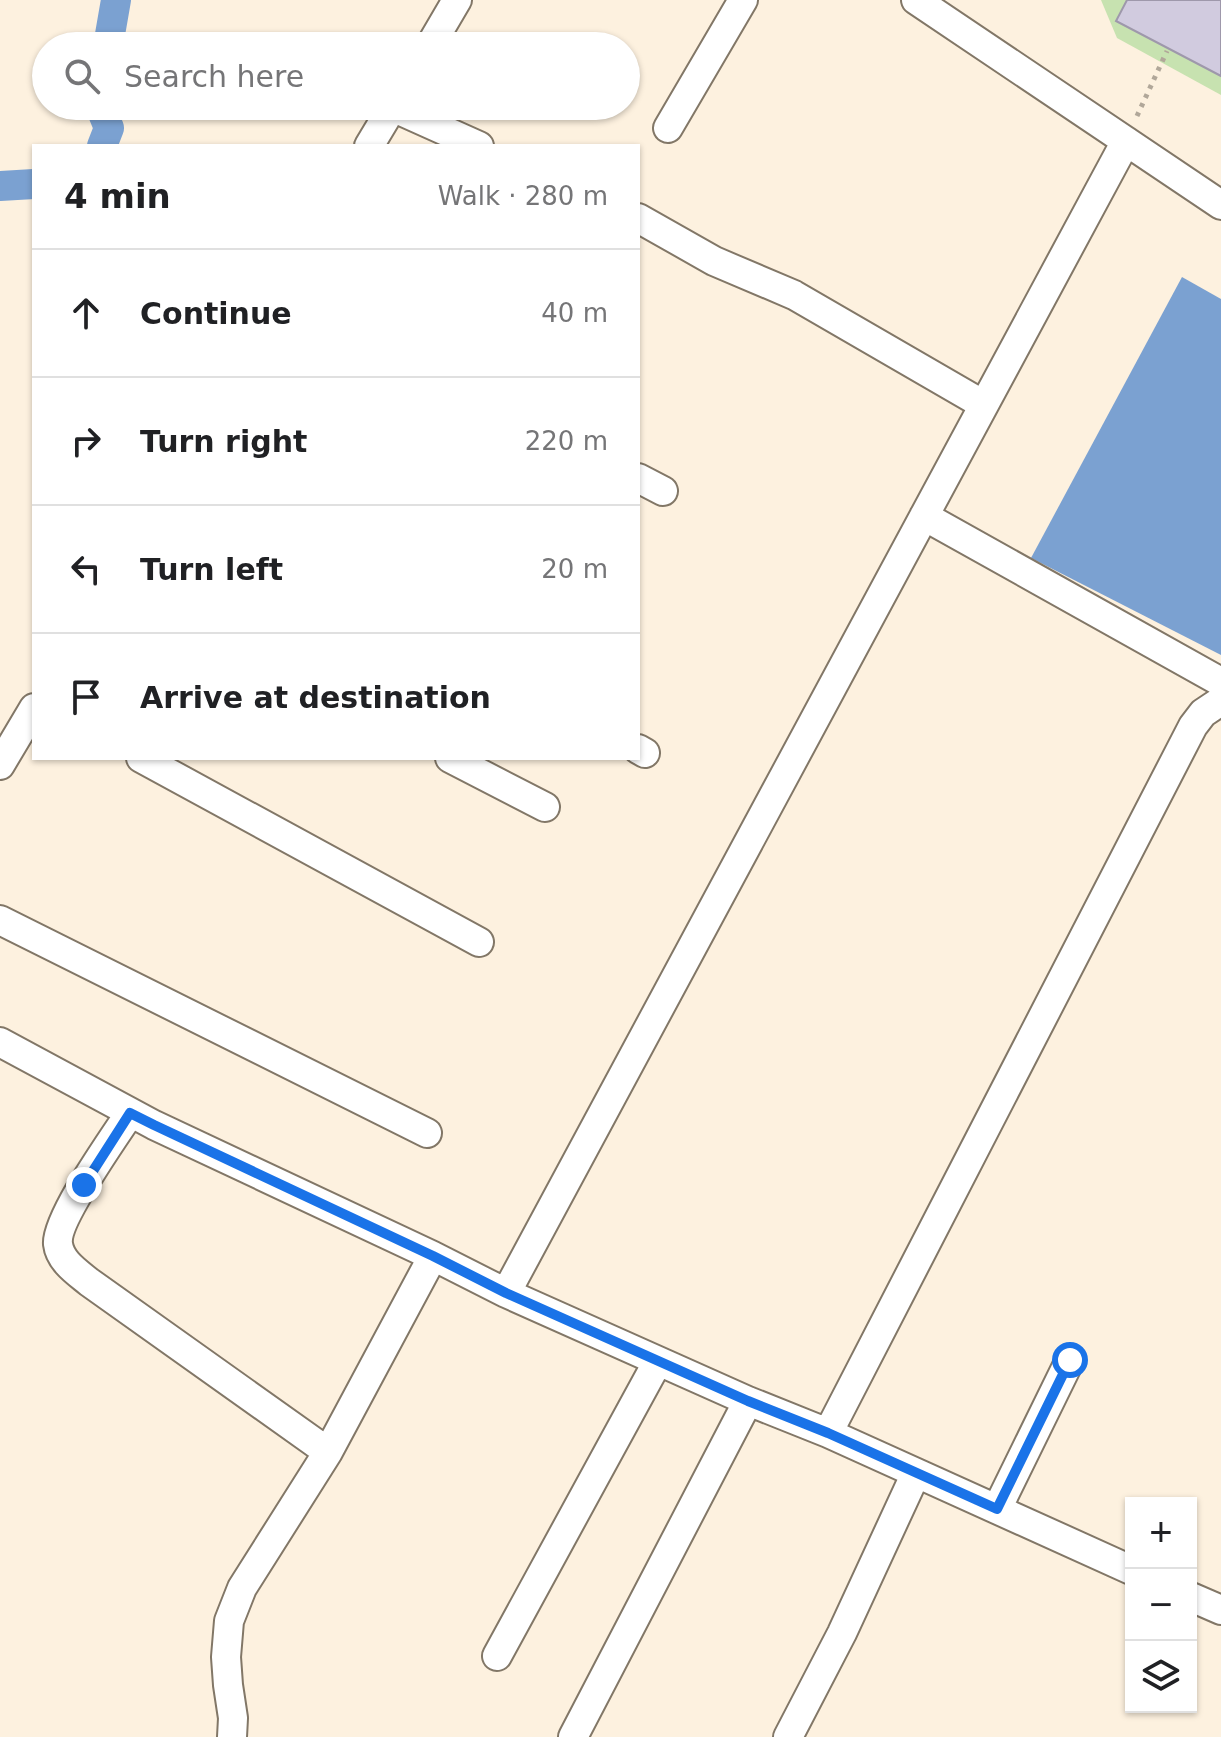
<!DOCTYPE html>
<html lang="en">
<head>
<meta charset="utf-8">
<style>
  body { margin:0; font-family:"DejaVu Sans",sans-serif; background:#f6f6f6; color:#202124 }
  .controls { position:absolute; right:24px; bottom:24px; display:grid; overflow:hidden; border-radius:0px; box-shadow:0 2px 6px #0004 }
  .controls button { width:72px; height:72px; display:grid; place-items:center; padding:0; border:0; border-bottom:2px solid #e0e0e0; background:#fff; color:#202124; font:40px sans-serif }
  .stop { position:absolute; width:24px; height:24px; margin:-18px; border:6px solid #1a73e8; border-radius:50%; background:#fff }
  .stop.end { background:#1a73e8; border-color:#fff; box-shadow:0 2px 8px #0008 }
  .list { margin:0; padding:0; list-style:none }
  h2 { display:flex; justify-content:space-between; align-items:center; height:104px; margin:0; padding:0 32px; font-size:34px }
  h2 small { font-size:26px; font-weight:400; color:#757577 }
  .list li { display:grid; grid-template-columns:52px 1fr auto; gap:24px; align-items:center; box-sizing:border-box; height:128px; padding:0 32px; border-top:2px solid #e0e0e0 }
  .list b { display:block; font-size:30px; white-space:nowrap }
  .list em { font-size:26px; font-style:normal; color:#757577 }
  .icon { flex:none; width:44px; height:44px; fill:none; stroke:currentColor; stroke-width:2; stroke-linecap:round; stroke-linejoin:round }
  .map { position:relative; flex:none; width:1221px; height:1737px; overflow:hidden }
  .search { position:absolute; background:#fff; box-shadow:0 2px 6px #0004; left:32px; top:32px; width:608px; height:88px; display:flex; align-items:center; gap:20px; box-sizing:border-box; padding:0 28px; border-radius:44px; color:#757577; font-size:30px }
  .panel { position:absolute; background:#fff; box-shadow:0 2px 6px #0004; left:32px; top:144px; width:608px; height:616px; border-radius:0px }
  .map>svg:first-child { display:block }
</style>
</head>
<body>
<div class="map">
<svg width="1221" height="1737" viewBox="0 0 1221 1737">
  <rect width="100%" height="100%" fill="#fdf1df"/>
  <!-- green -->
  <path fill="#c7e2b0" d="M1101 0H1221V95L1117 38Z"/>
  <!-- water -->
  <path fill="#7ba1d1" d="M1182 277 1221 299V655L1031 558Z"/>
  <g fill="none" stroke-linecap="round" stroke-linejoin="round">
    <!-- canal -->
    <path stroke="#7ba1d1" stroke-width="30" d="M108 46 116 0
      M100 106 109 128 102 146
      M0 186 34 184"/>
  </g>
  <!-- building -->
  <path fill="#d1cbdf" stroke="#9e98ab" stroke-width="2" d="M1127 0H1221V76L1116 21Z"/>
  <g fill="none" stroke-linecap="round" stroke-linejoin="round">
    <!-- street casing -->
    <g stroke="#827767" stroke-width="32">
      <path id="street" d="M916 0 1221 205
        M430 46 457 0
        M392 107 479 146
        M668 128 743 0
        M369 146 393 106
        M638 218 714 261 794 295 984 405
        M638 478 663 491
        M924 516 1221 682
        M638 749 645 753
        M141 758 479 942
        M450 758 545 807
        M0 765 34 708
        M0 920 427 1133
        M0 1042 154 1125 433 1256 506 1293 748 1401 828 1433 1131 1570
        M130 1113C115 1136 55 1220 58 1244 60 1261 77 1272 89 1282L328 1452
        M506 1293 1126 141
        M828 1433 1193 726 1203 713 1221 701
        M997 1509 1070 1360
        M1191 1597 1221 1610
        M497 1656 658 1361
        M232 1737 233 1718 228 1685 226 1657 229 1621 242 1588 328 1452 433 1256
        M573 1737 748 1401
        M788 1737 842 1633 916 1473"/>
    </g>
    <!-- path -->
    <path stroke="#b1a799" stroke-width="5" stroke-dasharray="4 6" stroke-linecap="butt" d="M1137 116 1167 51"/>
    <!-- street -->
    <use href="#street" stroke="#fff" stroke-width="28"/>
  </g>
  <g fill="none" stroke-linecap="round" stroke-linejoin="round">
    <!-- route -->
    <path stroke="#1a73e8" stroke-width="10" d="M84 1185 130 1113 154 1125 433 1256 506 1293 748 1401 828 1433 997 1509 1070 1360"/>
  </g>
</svg>
<div class="controls">
<button>+</button>
<button>−</button>
<button><svg class="icon" aria-label="layers" viewBox="0 0 24 24"><path d="M12 4l9 5-9 5-9-5zM3 14l9 5 9-5"/></svg></button>
</div>
<div class="stop" style="left:1070px;top:1360px"></div>
<div class="stop end" style="left:84px;top:1185px"></div>
<div class="search"><svg class="icon" aria-label="search" viewBox="0 0 24 24"><circle cx="10" cy="10" r="6"/><path d="M15 15l6 6"/></svg>Search here</div>
<section class="panel">
<h2>4 min<small>Walk · 280 m</small></h2>
<ul class="list">
<li><svg class="icon" aria-label="ahead" viewBox="0 0 24 24"><path d="M12 20V5M6 11l6-6 6 6"/></svg><div><b>Continue</b></div><em>40 m</em></li>
<li><svg class="icon" aria-label="right" viewBox="0 0 24 24"><path d="M7 20v-9h11M14 6l5 5-5 5"/></svg><div><b>Turn right</b></div><em>220 m</em></li>
<li><svg class="icon" aria-label="left" viewBox="0 0 24 24"><path d="M17 20v-9H6M10 6l-5 5 5 5"/></svg><div><b>Turn left</b></div><em>20 m</em></li>
<li><svg class="icon" aria-label="arrive" viewBox="0 0 24 24"><path d="M6 21V4h12l-3 4 3 4H6"/></svg><div><b>Arrive at destination</b></div></li>
</ul>
</section>
</div>
</body>
</html>
